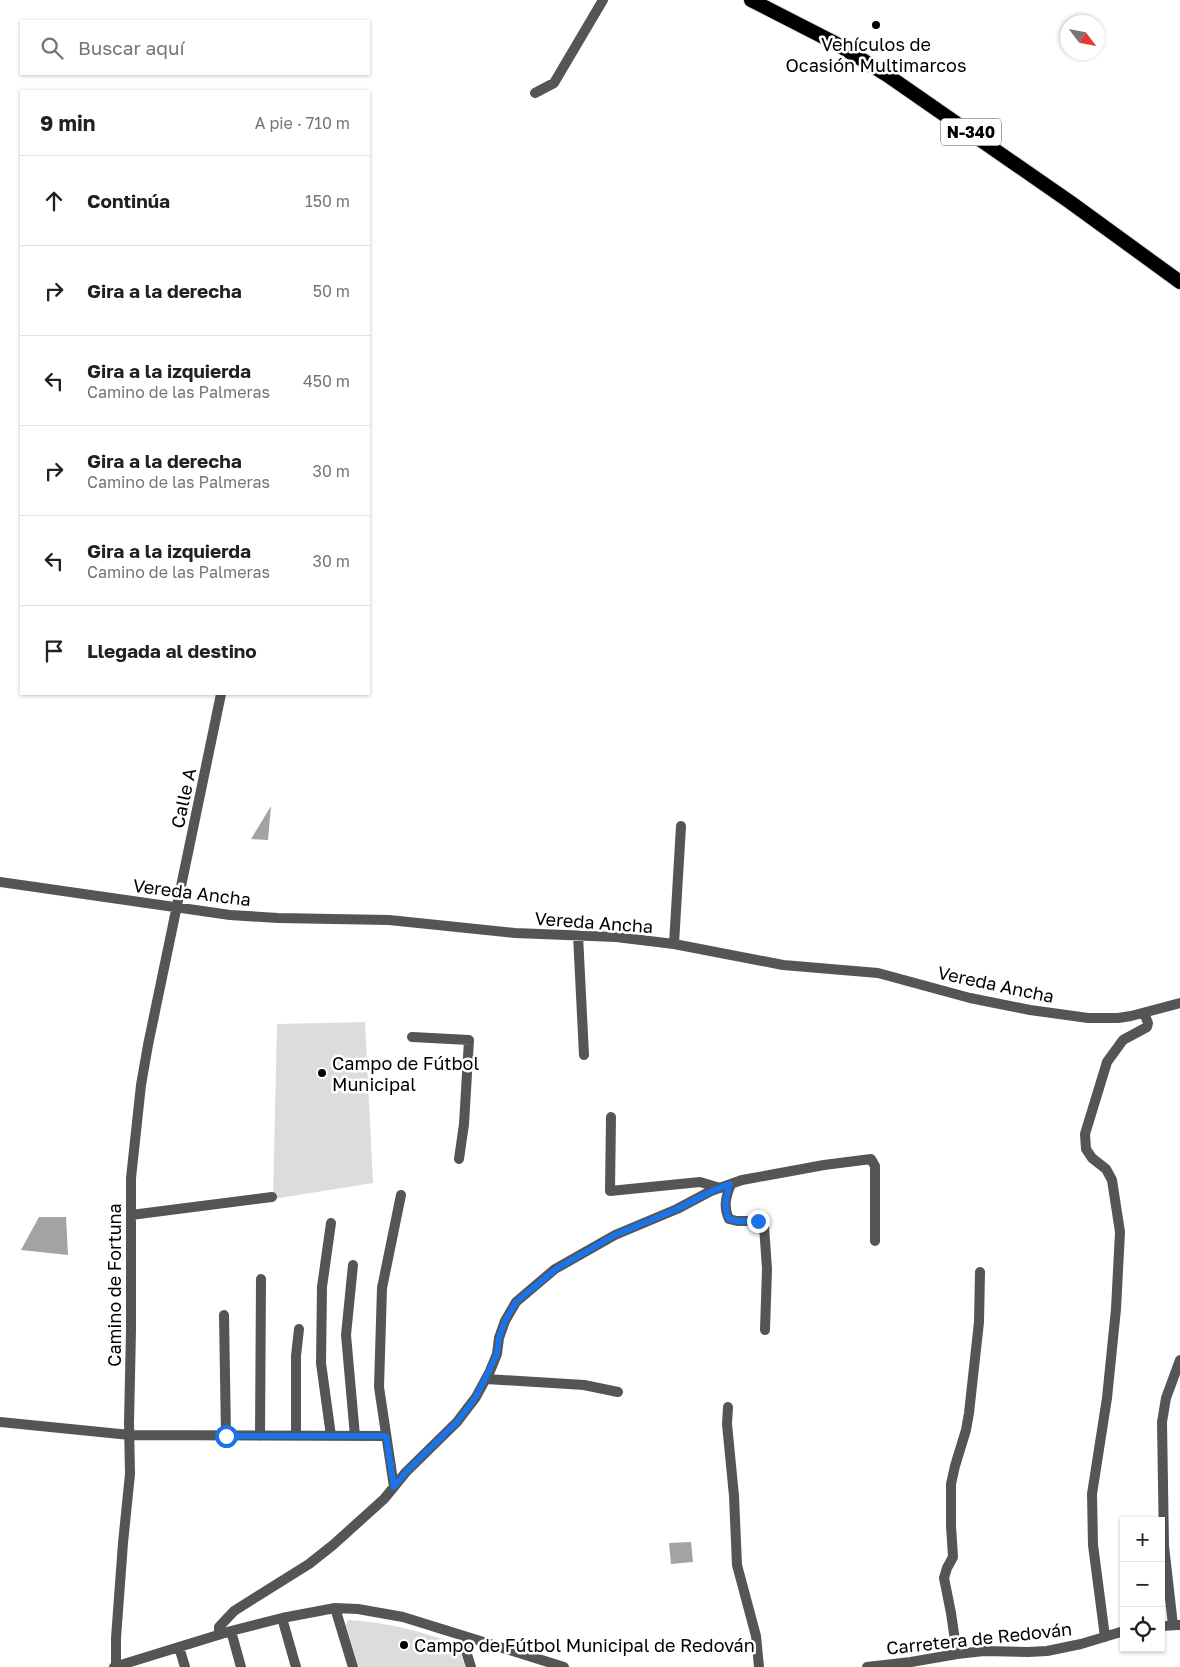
<!DOCTYPE html>
<html lang="es">
<head>
<meta charset="utf-8">
<style>
  body { margin:0; font-family:"Golos Text",sans-serif; background:#f6f6f6; color:#202124 }
  .controls { position:absolute; right:15px; bottom:15px; display:grid; overflow:hidden; border-radius:0px; box-shadow:0 1px 4px #0004 }
  .controls button { width:45px; height:45px; display:grid; place-items:center; padding:0; border:0; border-bottom:1px solid #e0e0e0; background:#fff; color:#202124; font:25px sans-serif }
  .compass { position:absolute; left:1060px; top:15px; width:45px; height:45px; border-radius:50%; background:#fff; box-shadow:0 1px 4px #0004; rotate:122deg }
  .stop { position:absolute; width:15px; height:15px; margin:-11px; border:4px solid #1a73e8; border-radius:50%; background:#fff }
  .stop.end { background:#1a73e8; border-color:#fff; box-shadow:0 1px 5px #0008 }
  .list { margin:0; padding:0; list-style:none }
  h2 { display:flex; justify-content:space-between; align-items:center; height:65px; margin:0; padding:0 20px; font-size:21px }
  h2 small { font-size:16px; font-weight:400; color:#757577 }
  .list li { display:grid; grid-template-columns:32px 1fr auto; gap:15px; align-items:center; box-sizing:border-box; height:90px; padding:0 20px; border-top:1px solid #e0e0e0 }
  .list b { display:block; font-size:19px; white-space:nowrap }
  .list p { margin:0; font-size:16px; white-space:nowrap; color:#757577 }
  .list em { font-size:16px; font-style:normal; color:#757577 }
  .icon { flex:none; width:28px; height:28px; fill:none; stroke:currentColor; stroke-width:2; stroke-linecap:round; stroke-linejoin:round }
  .map { position:relative; flex:none; width:1180px; height:1667px; overflow:hidden }
  .search { position:absolute; background:#fff; box-shadow:0 1px 4px #0004; left:20px; top:20px; width:350px; height:55px; display:flex; align-items:center; gap:12px; box-sizing:border-box; padding:0 18px; border-radius:0px; color:#757577; font-size:19px }
  .panel { position:absolute; background:#fff; box-shadow:0 1px 4px #0004; left:20px; top:90px; width:350px; height:605px; border-radius:0px }
  .map>svg:first-child { display:block }
</style>
</head>
<body>
<div class="map">
<svg width="1180" height="1667" viewBox="0 0 1180 1667">
  <rect width="100%" height="100%" fill="#fff"/>
  <!-- green -->
  <path fill="#dcdcdc" d="M365 1022 373 1183 273 1199 277 1024Z
    M348 1620C386 1622 419 1631 455 1643L459 1647 465 1667H359L346 1625Z"/>
  <!-- water -->
  <path fill="#a3a3a3" d="M271 806 268 840 251 839Z
    M39 1217H66L68 1255 21 1250Z
    M691 1542 693 1562 671 1564 669 1543Z"/>
  <g fill="none" stroke-linecap="round" stroke-linejoin="round">
    <!-- highway casing -->
    <g stroke="#dbdbdb" stroke-width="16">
      <path id="highway" d="M751 0 835 43 887 75 1070 202 1180 282"/>
    </g>
    <!-- minor -->
    <path stroke="#555" stroke-width="10" d="M535 93 554 83 603 0
      M0 882 230 915 278 918 389 920 515 933 616 937 674 944 783 965 878 973 970 998 1030 1010 1088 1018H1118L1131 1016 1180 1003
      M578 935 584 1055
      M674 944 681 826
      M412 1037 469 1040 464 1124 459 1159
      M611 1117 610 1191 700 1182 720 1188
      M731 1184C726 1196 723 1207 729 1219L737 1221H758L764 1226 767 1269 765 1330
      M131 1215 272 1197
      M331 1223 322 1287 321 1363 331 1436
      M353 1265 346 1335 355 1436
      M224 1315 226 1436
      M486 1379 584 1385 618 1392
      M728 1407 727 1424 734 1496 737 1565 756 1636 759 1667
      M0 1422 130 1435 386 1436
      M260 1436 261 1279
      M296 1436V1356L299 1329
      M394 1487 379 1387 382 1288 401 1195
      M335 1608 353 1667
      M282 1618 296 1667
      M1173 1625 1164 1546 1162 1422 1166 1398 1180 1360
      M1161 1626 1179 1625
      M231 1631 241 1667
      M219 1635V1627L234 1611 309 1564 333 1545 384 1499 406 1472 457 1422 476 1397 490 1371 497 1354 499 1338 505 1321 516 1302 555 1269 615 1235 677 1209 711 1191 742 1180 824 1165 871 1159 875 1166V1241
      M461 1635 471 1667
      M1105 1637 1093 1545 1092 1494 1107 1398 1116 1309 1120 1232 1112 1180 1106 1169 1092 1158 1086 1149 1085 1134 1107 1062 1123 1040 1147 1027 1148 1023 1144 1013
      M179 1647 185 1667
      M957 1654 951 1613 944 1578 947 1568 953 1557 951 1526V1484L955 1466 966 1430 969 1413 979 1322 980 1272
      M114 1667 231 1631 282 1618 335 1608 358 1609 403 1617 564 1667
      M116 1667V1638L123 1543 130 1474 129 1423 131 1330V1178L141 1085 148 1045 221 694
      M867 1667 911 1662 957 1654 984 1651 1028 1652 1047 1651 1081 1644 1124 1631"/>
    <!-- highway -->
    <use href="#highway" stroke="#000" stroke-width="14"/>
  </g>
  <g fill="none" stroke-linecap="round" stroke-linejoin="round">
    <!-- route -->
    <path stroke="#1a73e8" stroke-width="6" d="M226 1436H386L394 1487 406 1472 457 1422 476 1397 497 1354 499 1338 505 1321 516 1302 556 1269 615 1235 677 1209 712 1191 730 1184C726 1196 723 1207 729 1219L737 1221H758"/>
  </g>
  <!-- markers -->
  <g fill="#000" stroke="#fff" stroke-width="2">
    <circle cx="876" cy="25" r="5"/>
    <circle cx="322" cy="1073" r="5"/>
    <circle cx="404" cy="1645" r="5"/>
  </g>
  <g text-anchor="middle" dominant-baseline="central" stroke-width="5" stroke-linejoin="round" paint-order="stroke">
    <!-- shield labels -->
    <rect fill="#fff" stroke="#4c4c4c" stroke-width="1" x="941" y="118.5" width="60" height="27" rx="4"/>
    <g font-size="16" font-weight="bold" fill="#000">
      <text x="971" y="132">N-340</text>
    </g>
    <!-- poi labels -->
    <g font-size="18" fill="#000" stroke="#fff" text-anchor="start">
      <text x="876" y="44" text-anchor="middle">Vehículos de<tspan x="876" dy="21">Ocasión Multimarcos</tspan></text>
      <text x="332" y="1063">Campo de Fútbol<tspan x="332" dy="21">Municipal</tspan></text>
      <text x="414" y="1645">Campo de Fútbol Municipal de Redován</text>
    </g>
    <!-- street labels -->
    <g font-size="18" fill="#000" stroke="#fff">
      <text transform="translate(183 798) rotate(-78)">Calle A</text>
      <text transform="translate(192 892) rotate(7)">Vereda Ancha</text>
      <text transform="translate(594 922) rotate(4)">Vereda Ancha</text>
      <text transform="translate(996 984) rotate(12)">Vereda Ancha</text>
      <text transform="translate(114 1285) rotate(-90)">Camino de Fortuna</text>
      <text transform="translate(979 1638) rotate(-6)">Carretera de Redován</text>
    </g>
  </g>
</svg>
<div class="controls">
<button>+</button>
<button>−</button>
<button><svg class="icon" aria-label="locate" viewBox="0 0 24 24"><circle cx="12" cy="12" r="6"/><path d="M12 2v4M12 18v4M2 12h4M18 12h4"/></svg></button>
</div>
<svg class="compass" viewBox="-18 -18 36 36"><path d="M0-13l5 13h-10z" fill="#e53935"/><path d="M0 13l5-13h-10z" fill="#757577"/></svg>
<div class="stop" style="left:226px;top:1436px"></div>
<div class="stop end" style="left:758px;top:1221px"></div>
<div class="search"><svg class="icon" aria-label="search" viewBox="0 0 24 24"><circle cx="10" cy="10" r="6"/><path d="M15 15l6 6"/></svg>Buscar aquí</div>
<section class="panel">
<h2>9 min<small>A pie · 710 m</small></h2>
<ul class="list">
<li><svg class="icon" aria-label="ahead" viewBox="0 0 24 24"><path d="M12 20V5M6 11l6-6 6 6"/></svg><div><b>Continúa</b></div><em>150 m</em></li>
<li><svg class="icon" aria-label="right" viewBox="0 0 24 24"><path d="M7 20v-9h11M14 6l5 5-5 5"/></svg><div><b>Gira a la derecha</b></div><em>50 m</em></li>
<li><svg class="icon" aria-label="left" viewBox="0 0 24 24"><path d="M17 20v-9H6M10 6l-5 5 5 5"/></svg><div><b>Gira a la izquierda</b><p>Camino de las Palmeras</p></div><em>450 m</em></li>
<li><svg class="icon" aria-label="right" viewBox="0 0 24 24"><path d="M7 20v-9h11M14 6l5 5-5 5"/></svg><div><b>Gira a la derecha</b><p>Camino de las Palmeras</p></div><em>30 m</em></li>
<li><svg class="icon" aria-label="left" viewBox="0 0 24 24"><path d="M17 20v-9H6M10 6l-5 5 5 5"/></svg><div><b>Gira a la izquierda</b><p>Camino de las Palmeras</p></div><em>30 m</em></li>
<li><svg class="icon" aria-label="arrive" viewBox="0 0 24 24"><path d="M6 21V4h12l-3 4 3 4H6"/></svg><div><b>Llegada al destino</b></div></li>
</ul>
</section>
</div>
</body>
</html>
